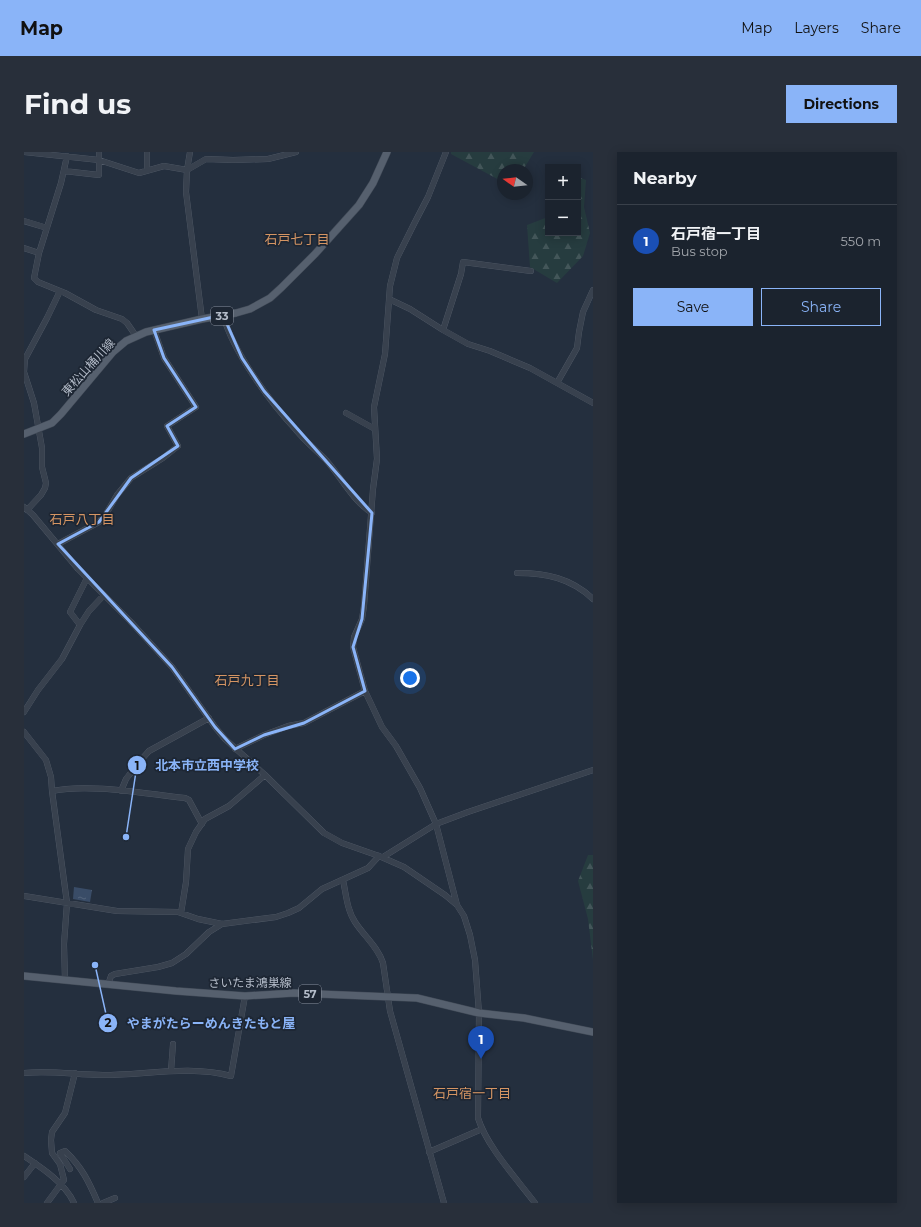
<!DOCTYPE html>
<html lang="en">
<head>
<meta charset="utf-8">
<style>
  body { margin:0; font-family:Montserrat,"Noto Sans JP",sans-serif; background:#282f3a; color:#f1f3f6 }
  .controls { position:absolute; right:12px; top:12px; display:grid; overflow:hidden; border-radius:0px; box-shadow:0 2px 10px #0003 }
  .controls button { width:36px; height:36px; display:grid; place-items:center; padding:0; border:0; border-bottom:1px solid #39404a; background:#1b232e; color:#f1f3f6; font:20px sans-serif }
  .compass { position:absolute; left:473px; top:12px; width:36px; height:36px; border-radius:50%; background:#1b232e; box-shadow:0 2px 10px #0003; rotate:284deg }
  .you { position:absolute; left:386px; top:526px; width:14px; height:14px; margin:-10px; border:3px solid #fff; border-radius:50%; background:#1a73e8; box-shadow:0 0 0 6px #1a73e833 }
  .badge { display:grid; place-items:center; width:26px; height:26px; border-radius:50%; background:#8ab4f8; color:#fff; font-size:13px; font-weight:700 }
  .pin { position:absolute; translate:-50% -33px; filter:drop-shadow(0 1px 2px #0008) }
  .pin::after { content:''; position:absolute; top:21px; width:14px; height:12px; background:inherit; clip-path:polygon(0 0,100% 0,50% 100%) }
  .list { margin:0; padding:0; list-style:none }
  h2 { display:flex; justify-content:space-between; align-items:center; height:52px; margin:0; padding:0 16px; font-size:17px }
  h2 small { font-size:13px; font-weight:400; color:#a0a4aa }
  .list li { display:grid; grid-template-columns:26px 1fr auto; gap:12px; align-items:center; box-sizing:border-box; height:72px; padding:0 16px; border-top:1px solid #39404a }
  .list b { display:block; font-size:15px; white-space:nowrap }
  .list p { margin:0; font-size:13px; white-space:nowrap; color:#a0a4aa }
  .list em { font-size:13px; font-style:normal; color:#a0a4aa }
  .actions { display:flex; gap:8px; padding:12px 16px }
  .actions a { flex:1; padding:9px 0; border:1px solid #8ab4f8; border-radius:0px; text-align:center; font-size:14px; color:#8ab4f8 }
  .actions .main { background:#8ab4f8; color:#111 }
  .map { position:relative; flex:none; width:569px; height:1051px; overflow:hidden; border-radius:0px }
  header { display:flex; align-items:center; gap:24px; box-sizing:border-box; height:56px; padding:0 20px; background:#8ab4f8; color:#111 }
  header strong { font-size:19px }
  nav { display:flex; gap:22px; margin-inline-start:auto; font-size:14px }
  .intro { display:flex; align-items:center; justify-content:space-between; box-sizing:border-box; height:96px; padding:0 24px }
  h1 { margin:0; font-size:28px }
  .button { padding:10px 18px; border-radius:0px; background:#8ab4f8; color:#111; font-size:14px; font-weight:700 }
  main { display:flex; gap:24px; padding:0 24px }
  aside { flex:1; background:#1b232e; border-radius:0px; box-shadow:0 2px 10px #0003 }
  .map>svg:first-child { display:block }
</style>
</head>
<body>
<header>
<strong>Map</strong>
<nav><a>Map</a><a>Layers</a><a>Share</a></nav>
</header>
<div class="intro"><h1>Find us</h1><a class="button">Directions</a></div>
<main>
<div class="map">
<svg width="569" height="1051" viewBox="0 0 569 1051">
  <defs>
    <pattern id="forest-firs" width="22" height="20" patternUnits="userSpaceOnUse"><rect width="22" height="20" fill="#263c3f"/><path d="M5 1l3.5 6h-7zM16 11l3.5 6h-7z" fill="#435659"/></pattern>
    <pattern id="water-ripples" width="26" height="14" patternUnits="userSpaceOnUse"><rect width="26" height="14" fill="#394c67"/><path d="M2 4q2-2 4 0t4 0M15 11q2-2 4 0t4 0" fill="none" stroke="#53647b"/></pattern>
  </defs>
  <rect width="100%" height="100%" fill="#242f3e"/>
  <!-- forest -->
  <path fill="url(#forest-firs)" d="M427 0H510L499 18H479V30L427 2Z
    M554 25 562 28 560 55 566 81 559 104 533 131 506 115 503 73 524 65V81H554Z
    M564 703H569V808L564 767 554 729Z"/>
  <!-- water -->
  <path fill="url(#water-ripples)" d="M50 735 68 738 66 750 49 747Z"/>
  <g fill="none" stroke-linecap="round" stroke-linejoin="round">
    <!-- minor casing -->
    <g stroke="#565f6c" stroke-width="6">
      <path id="minor" d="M0 0 75 8 115 21 140 14 163 18 182 7 209 8 244 7 272 0
        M123 0V19
        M166 0 163 18 162 40 178 167
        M422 0 404 45 391 70 373 106 366 134 361 202 350 255 353 307 349 337 340 454 338 467 330 485 329 495 341 539 358 575 372 594 396 636 412 672 433 753
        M43 4 37 31 15 101 10 126 14 130 41 141 72 158 98 167 103 171 112 184
        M40 19 75 23V0
        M0 69 23 76
        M0 96 15 101
        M365 147 386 157 419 178 444 192 466 199 506 216 569 251
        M199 163C209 200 246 250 272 278 281 289 292 298 302 308 317 325 328 348 348 361
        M419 178 437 122 439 110 507 119
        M533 231 553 196 555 180 559 160 569 138
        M322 261 349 276H351
        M0 355 9 363 54 417 106 469 148 515 191 575 201 587 241 623 300 681 318 691 355 704 380 715 421 743 433 753 440 764 446 783 451 808 455 861 454 966C463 995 493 1027 511 1051
        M3 358 17 343 21 336 22 331 18 315V296L10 251 0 220 1 207 23 166 36 139
        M34 392 75 370 82 362 93 343 107 326 139 306 154 294 143 274 172 255 140 206 130 178
        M493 421C522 421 547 426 569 447
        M56 473 46 460 63 426
        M0 560 14 538 38 507 56 473 65 459 80 443
        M0 580 22 608 27 625 28 639 43 751 40 792 41 828
        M211 597 240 583 264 574 280 571 341 539
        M28 639C66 631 122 642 161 646L165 648 178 672
        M97 639 102 627 117 608 125 599 185 566
        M359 705 412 672 444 660 569 618
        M319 728C322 742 323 758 331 770 340 784 354 795 359 811L366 859 420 1051
        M0 744 93 759 154 760 174 767 198 772 252 765 264 761 275 756 298 737 344 716 355 704
        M157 761 162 730 164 697 172 680 181 667 205 654 241 623
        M84 833 87 824 91 822 134 815 148 811 162 802 185 780 198 772
        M147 919 149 892
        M0 921C27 918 53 923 79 923 121 923 166 913 207 924L221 844
        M405 1000 458 977
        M0 1004C18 1016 41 1031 50 1051
        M46 1017 36 1001 41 999C58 1015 65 1030 74 1051
        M0 1025 11 1011
        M23 1051 40 1028 36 1012 28 1001 27 988 28 980 41 961 51 921
        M79 1051 91 1046"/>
    </g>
    <!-- major casing -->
    <g stroke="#414a57" stroke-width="8">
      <path id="major" d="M0 282 28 271 37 262 89 200 102 189 122 180 178 167 212 161 226 157 246 146 257 136 291 102 335 53 349 31 363 0
        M0 824 152 839 221 844 270 841 393 846 455 861 500 866 569 880"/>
    </g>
    <!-- minor -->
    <use href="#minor" stroke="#38414e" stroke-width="5.5"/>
    <!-- major -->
    <use href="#major" stroke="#56606e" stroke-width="7"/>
  </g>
  <!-- marked area -->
  <path fill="none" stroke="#8ab4f8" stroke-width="3" stroke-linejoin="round" d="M199 163 218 206 240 239 348 361 338 467 329 495 341 539 280 571 240 583 211 597 191 575 148 515 34 392 75 370 107 326 154 294 143 274 172 255 140 206 130 178Z"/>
  <g text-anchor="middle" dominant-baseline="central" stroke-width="3.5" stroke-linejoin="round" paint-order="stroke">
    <!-- shield labels -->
    <g fill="#1d2633" stroke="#878f9c" stroke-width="1">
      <rect x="187" y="155" width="22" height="18" rx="3"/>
      <rect x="275" y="833" width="22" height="18" rx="3"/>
    </g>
    <g font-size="11" font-weight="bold" fill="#b4bcc9">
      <text x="198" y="164">33</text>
      <text x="286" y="842">57</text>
    </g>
    <!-- street labels -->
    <g font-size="12" fill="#b4bcc9" stroke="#1d2633">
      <text transform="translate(64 215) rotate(-48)">東松山桶川線</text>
      <text x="226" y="830">さいたま鴻巣線</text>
    </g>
    <!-- neighbourhood labels -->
    <g font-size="13" fill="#d59563" stroke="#1d2633">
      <text x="273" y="87">石戸七丁目</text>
      <text x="58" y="367">石戸八丁目</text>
      <text x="223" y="528">石戸九丁目</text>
      <text x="448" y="941">石戸宿一丁目</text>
    </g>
  </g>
  <!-- callouts -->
  <path fill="none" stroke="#8ab4f8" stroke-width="1.5" d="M102 685L113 613M71 813L84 871"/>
  <g fill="#8ab4f8" stroke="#1d2633" stroke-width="1.5">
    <circle cx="102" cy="685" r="4"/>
    <circle cx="71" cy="813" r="4"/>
    <circle cx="113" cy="613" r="10"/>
    <circle cx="84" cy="871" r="10"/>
  </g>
  <g font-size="12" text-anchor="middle" font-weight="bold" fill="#111">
    <text x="113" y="618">1</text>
    <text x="84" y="875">2</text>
  </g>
  <g font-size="13" text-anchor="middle" font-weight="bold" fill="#8ab4f8" stroke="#1d2633" stroke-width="3.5" stroke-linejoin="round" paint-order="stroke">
    <text x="183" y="618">北本市立西中学校</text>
    <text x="187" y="876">やまがたらーめんきたもと屋</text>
  </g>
</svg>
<div class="controls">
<button>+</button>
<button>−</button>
</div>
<svg class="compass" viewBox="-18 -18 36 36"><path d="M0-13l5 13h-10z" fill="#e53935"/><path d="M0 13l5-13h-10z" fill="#a0a4aa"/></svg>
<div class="you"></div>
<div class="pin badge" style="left:457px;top:907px;background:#1a4fb4">1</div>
</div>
<aside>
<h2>Nearby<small></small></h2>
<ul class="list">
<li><span class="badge" style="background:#1a4fb4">1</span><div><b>石戸宿一丁目</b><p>Bus stop</p></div><em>550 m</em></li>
</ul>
<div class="actions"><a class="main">Save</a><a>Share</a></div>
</aside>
</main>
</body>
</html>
